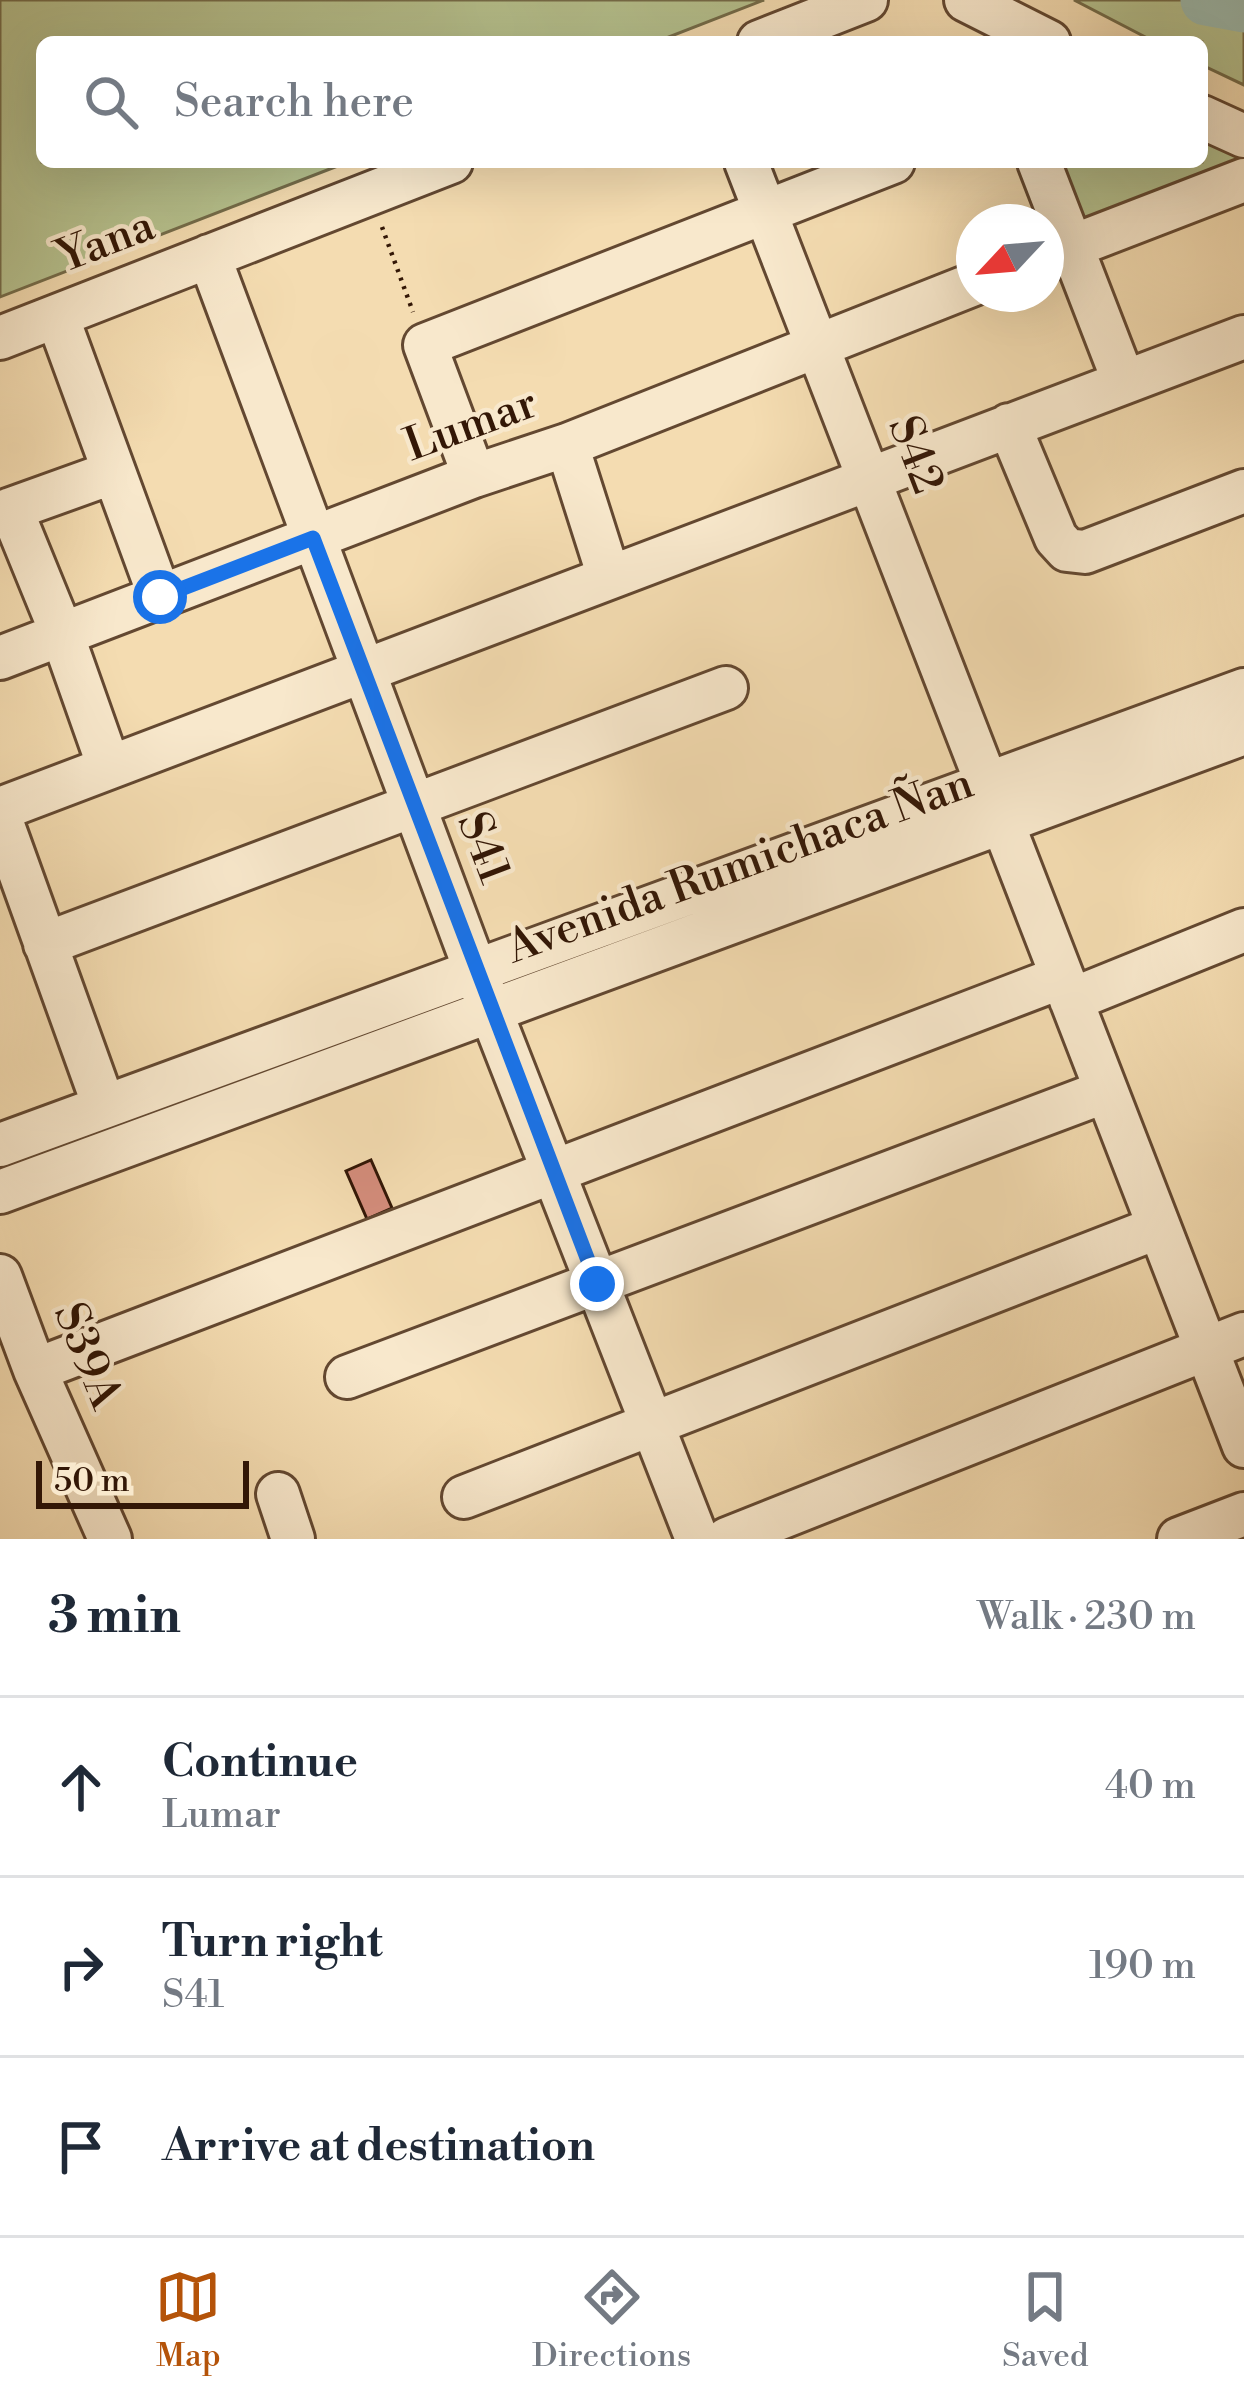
<!DOCTYPE html>
<html lang="en">
<head>
<meta charset="utf-8">
<style>
  body { margin:0; font-family:"Libre Bodoni",serif; background:#f2f2f3; color:#1f2937 }
  .compass { position:absolute; left:956px; top:204px; width:108px; height:108px; border-radius:50%; background:#fff; box-shadow:0 12px 48px #0002; rotate:244deg }
  .scale { position:absolute; left:36px; bottom:30px; width:213px; box-sizing:border-box; padding-left:12px; border:6px solid #331706; border-top:0; font-size:33px; line-height:42px; white-space:nowrap; color:#331706; -webkit-text-stroke:9px #f8e8cc; paint-order:stroke }
  .stop { position:absolute; width:36px; height:36px; margin:-27px; border:9px solid #1a73e8; border-radius:50%; background:#fff }
  .stop.end { background:#1a73e8; border-color:#fff; box-shadow:0 3px 12px #0008 }
  .list { margin:0; padding:0; list-style:none }
  h2 { display:flex; justify-content:space-between; align-items:center; height:156px; margin:0; padding:0 48px; font-size:51px }
  h2 small { font-size:39px; font-weight:400; color:#747a83 }
  .list li { display:grid; grid-template-columns:78px 1fr auto; gap:36px; align-items:center; box-sizing:border-box; height:180px; padding:0 48px; border-top:3px solid #e0e1e3 }
  .list b { display:block; font-size:45px; white-space:nowrap }
  .list p { margin:0; font-size:39px; white-space:nowrap; color:#747a83 }
  .list em { font-size:39px; font-style:normal; color:#747a83 }
  .icon { flex:none; width:66px; height:66px; fill:none; stroke:currentColor; stroke-width:2; stroke-linecap:round; stroke-linejoin:round }
  .map { position:relative; flex:none; width:1244px; height:1539px; overflow:hidden }
  .search { position:absolute; background:#fff; box-shadow:0 12px 48px #0002; left:36px; right:36px; top:36px; height:132px; display:flex; align-items:center; gap:30px; box-sizing:border-box; padding:0 42px; border-radius:18px; color:#747a83; font-size:45px }
  .sheet { height:696px; background:#fff }
  nav { display:flex; justify-content:space-around; align-items:center; box-sizing:border-box; height:168px; border-top:3px solid #e0e1e3; background:#fff; font-size:33px; color:#747a83 }
  nav a { display:grid; justify-items:center; gap:6px }
  nav .on { color:#b45309 }
  .map>svg:first-child { display:block }
</style>
</head>
<body>
<div class="map">
<svg width="1244" height="1539" viewBox="0 0 1244 1539">
  <rect width="100%" height="100%" fill="#f4dcb1"/>
  <filter id="stains"><feTurbulence type="fractalNoise" baseFrequency=".00167" numOctaves="4"/><feColorMatrix values="0 0 0 0 .2 0 0 0 0 .09 0 0 0 0 .02 0 0 0 .5 -.17"/></filter>
  <radialGradient id="worn" r=".72"><stop offset=".6" stop-color="#630" stop-opacity="0"/><stop offset="1" stop-color="#630" stop-opacity=".3"/></radialGradient>
  <!-- green -->
  <path fill="#b6c28f" stroke="#746c4a" stroke-width="3" d="M0 0H764L656 42H42V162H348L0 297Z
    M1074 0H1244V85L1202 65V42H1155Z
    M1202 131 1244 150V173L1076 240 1046 162H1202Z"/>
  <g fill="none" stroke-linecap="round" stroke-linejoin="round">
    <!-- river -->
    <path stroke="#9cbbaf" stroke-width="51" d="M1206 0 1244 7"/>
  </g>
  <!-- building -->
  <path fill="#d48d7c" stroke="#331706" stroke-width="3" d="M371 1160 392 1208 367 1219 346 1171Z"/>
  <g fill="none" stroke-linecap="round" stroke-linejoin="round">
    <!-- minor casing -->
    <g stroke="#634831" stroke-width="48">
      <path id="minor" d="M966 0 1049 42
        M759 42 866 0
        M1202 117 1244 136
        M746 162 987 784
        M1039 162 1124 382
        M209 256 491 1012 697 1539
        M1047 256 1244 180
        M57 316 160 597
        M0 338 451 162
        M1009 425 1056 538 1067 550 1085 552 1244 491
        M567 445 609 577
        M474 476 425 345 893 162
        M11 509 62 634 109 767
        M0 513 114 472
        M0 658 474 476 567 445 974 284
        M0 809 1244 337
        M0 817 104 1106
        M1003 824 1244 1446
        M45 944 726 688
        M1071 1000 1244 930
        M0 1145 1244 690
        M0 1192 1244 733
        M0 1276 35 1370 110 1539
        M35 1370 1062 977
        M347 1377 1106 1091
        M278 1494 293 1539
        M464 1497 1159 1227
        M727 1539 1244 1334
        M1179 1539 1244 1514"/>
    </g>
    <!-- path -->
    <path stroke="#331706" stroke-width="4.5" stroke-dasharray="3 6" stroke-linecap="butt" d="M382 227 413 312"/>
    <!-- minor -->
    <use href="#minor" stroke="#f8e8cc" stroke-width="42"/>
  </g>
  <g fill="none" stroke-linecap="round" stroke-linejoin="round">
    <!-- route -->
    <path stroke="#1a73e8" stroke-width="15" d="M160 597 313 538 597 1284"/>
  </g>
  <g text-anchor="middle" dominant-baseline="central" stroke-width="9" stroke-linejoin="round" paint-order="stroke">
    <!-- street labels -->
    <g font-size="45" fill="#331706" stroke="#f8e8cc">
      <text transform="translate(106 242) rotate(-21)">Yana</text>
      <text transform="translate(471 425) rotate(-20)">Lumar</text>
      <text transform="translate(915 455) rotate(69)">S42</text>
      <text transform="translate(483 848) rotate(69)">S41</text>
      <text transform="translate(740 866) rotate(-20)">Avenida Rumichaca Ñan</text>
      <text transform="translate(87 1356) rotate(68)">S39A</text>
    </g>
  </g>
  <rect width="100%" height="100%" filter="url(#stains)"/>
  <rect width="100%" height="100%" fill="url(#worn)"/>
</svg>
<svg class="compass" viewBox="-18 -18 36 36"><path d="M0-13l5 13h-10z" fill="#e53935"/><path d="M0 13l5-13h-10z" fill="#747a83"/></svg>
<div class="scale">50 m</div>
<div class="stop" style="left:160px;top:597px"></div>
<div class="stop end" style="left:597px;top:1284px"></div>
<div class="search"><svg class="icon" aria-label="search" viewBox="0 0 24 24"><circle cx="10" cy="10" r="6"/><path d="M15 15l6 6"/></svg>Search here</div>
</div>
<section class="sheet">
<h2>3 min<small>Walk · 230 m</small></h2>
<ul class="list">
<li><svg class="icon" aria-label="ahead" viewBox="0 0 24 24"><path d="M12 20V5M6 11l6-6 6 6"/></svg><div><b>Continue</b><p>Lumar</p></div><em>40 m</em></li>
<li><svg class="icon" aria-label="right" viewBox="0 0 24 24"><path d="M7 20v-9h11M14 6l5 5-5 5"/></svg><div><b>Turn right</b><p>S41</p></div><em>190 m</em></li>
<li><svg class="icon" aria-label="arrive" viewBox="0 0 24 24"><path d="M6 21V4h12l-3 4 3 4H6"/></svg><div><b>Arrive at destination</b></div></li>
</ul>
</section>
<nav>
<a class="on"><svg class="icon" aria-label="map" viewBox="0 0 24 24"><path d="M3 6l6-2 6 2 6-2v14l-6 2-6-2-6 2zM9 4v14M15 6v14"/></svg>Map</a>
<a><svg class="icon" aria-label="directions" viewBox="0 0 24 24"><path d="M12 3l9 9-9 9-9-9zM9 14v-3h6M13 9l2 2-2 2"/></svg>Directions</a>
<a><svg class="icon" aria-label="saved" viewBox="0 0 24 24"><path d="M7 4h10v16l-5-4-5 4z"/></svg>Saved</a>
</nav>
</body>
</html>
